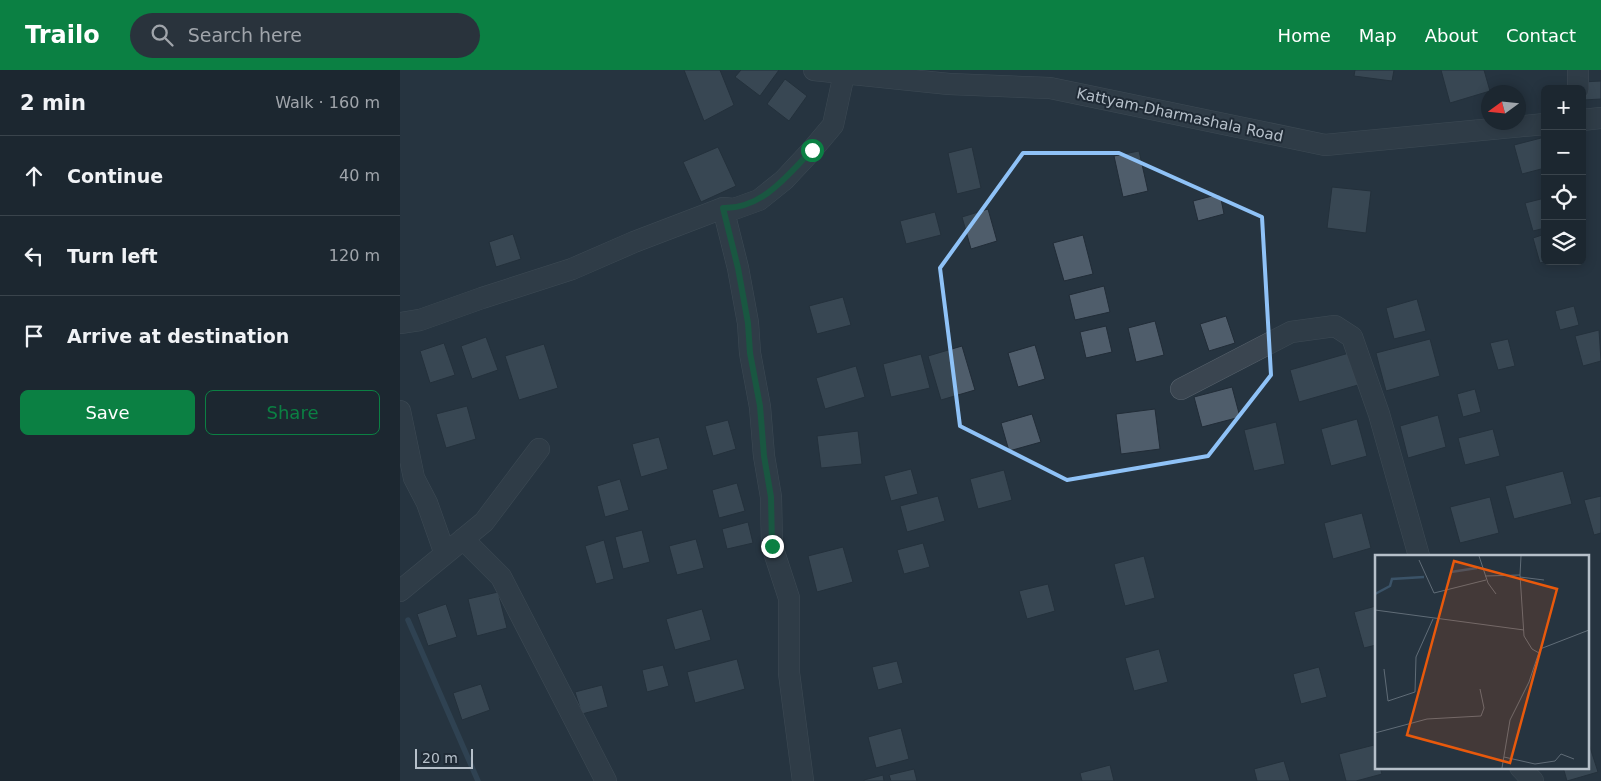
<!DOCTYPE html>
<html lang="en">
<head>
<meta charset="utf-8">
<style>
  body { margin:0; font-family:"DejaVu Sans",sans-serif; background:#29333c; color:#f1f3f6 }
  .controls { position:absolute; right:15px; top:15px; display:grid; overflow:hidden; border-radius:8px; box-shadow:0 2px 12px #0003 }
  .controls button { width:45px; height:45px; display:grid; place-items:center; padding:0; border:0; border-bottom:1px solid #3a444c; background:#1c2730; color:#f1f3f6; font:25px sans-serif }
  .compass { position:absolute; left:1081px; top:15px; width:45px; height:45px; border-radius:50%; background:#1c2730; box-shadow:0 2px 12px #0003; rotate:255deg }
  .scale { position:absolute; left:15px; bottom:12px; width:58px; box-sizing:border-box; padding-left:5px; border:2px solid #b6c0ca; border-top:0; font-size:14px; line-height:18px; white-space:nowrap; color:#b6c0ca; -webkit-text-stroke:4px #1f2a35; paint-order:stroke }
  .stop { position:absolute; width:15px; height:15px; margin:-11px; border:4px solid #0b8043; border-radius:50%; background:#fff }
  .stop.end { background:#0b8043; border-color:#fff; box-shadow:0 1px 5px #0008 }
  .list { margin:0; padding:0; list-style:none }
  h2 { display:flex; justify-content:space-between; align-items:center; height:65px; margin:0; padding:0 20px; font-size:21px }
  h2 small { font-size:16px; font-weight:400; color:#a0a5ab }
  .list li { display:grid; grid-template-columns:32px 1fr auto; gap:15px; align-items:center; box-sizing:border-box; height:80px; padding:0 20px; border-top:1px solid #3a444c }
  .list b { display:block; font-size:19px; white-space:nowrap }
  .list em { font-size:16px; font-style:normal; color:#a0a5ab }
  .actions { display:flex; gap:10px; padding:15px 20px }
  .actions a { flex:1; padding:11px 0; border:1px solid #0b8043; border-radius:8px; text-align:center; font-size:18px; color:#0b8043 }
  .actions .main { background:#0b8043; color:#fff }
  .icon { flex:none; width:28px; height:28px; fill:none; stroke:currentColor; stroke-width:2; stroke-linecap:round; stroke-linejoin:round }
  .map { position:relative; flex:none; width:1201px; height:711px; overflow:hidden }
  header { display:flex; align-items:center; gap:30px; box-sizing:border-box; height:70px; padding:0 25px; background:#0b8043; color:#fff }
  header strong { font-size:24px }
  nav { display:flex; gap:28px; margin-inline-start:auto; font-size:18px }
  .search { width:350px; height:45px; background:#29333c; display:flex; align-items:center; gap:12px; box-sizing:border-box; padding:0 18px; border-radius:28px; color:#a0a5ab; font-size:19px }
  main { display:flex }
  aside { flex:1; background:#1c2730 }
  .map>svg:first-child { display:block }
</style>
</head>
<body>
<header>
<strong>Trailo</strong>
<div class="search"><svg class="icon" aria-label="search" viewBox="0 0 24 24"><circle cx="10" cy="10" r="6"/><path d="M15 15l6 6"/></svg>Search here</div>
<nav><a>Home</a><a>Map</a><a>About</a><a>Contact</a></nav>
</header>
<main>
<aside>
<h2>2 min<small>Walk · 160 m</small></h2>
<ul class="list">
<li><svg class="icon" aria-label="ahead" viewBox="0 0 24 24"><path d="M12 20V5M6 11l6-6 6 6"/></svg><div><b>Continue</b></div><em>40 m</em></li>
<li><svg class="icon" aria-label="left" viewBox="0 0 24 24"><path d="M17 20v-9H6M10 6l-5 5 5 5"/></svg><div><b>Turn left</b></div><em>120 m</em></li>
<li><svg class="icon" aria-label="arrive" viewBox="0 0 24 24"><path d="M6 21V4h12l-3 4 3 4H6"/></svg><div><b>Arrive at destination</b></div></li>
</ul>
<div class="actions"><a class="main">Save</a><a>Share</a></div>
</aside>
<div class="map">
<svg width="1201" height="711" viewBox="0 0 1201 711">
  <rect width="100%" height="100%" fill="#263440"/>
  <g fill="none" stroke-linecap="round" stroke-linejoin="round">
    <!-- stream -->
    <path stroke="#3b5368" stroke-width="5.5" d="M8 550 78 711"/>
  </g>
  <!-- building -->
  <path fill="#4f5d6b" stroke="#212c37" d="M284 0H320L334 35 304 51Z
    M341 0H379L360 26 335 7Z
    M955 0H994L992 11 954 6Z
    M1041 0H1084L1090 21 1050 33Z
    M385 9 407 26 389 51 367 34Z
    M1201 11V29L1183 30 1182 12Z
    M1145 67V98L1122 104 1114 75Z
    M318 77 336 116 301 132 283 92Z
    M572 77 581 118 557 124 548 83Z
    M739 81 748 121 723 127 714 86Z
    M932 117 971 121 966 163 927 158Z
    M820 124 824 144 798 151 793 131Z
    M1145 128V158L1133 161 1125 133Z
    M588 139 597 171 571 179 562 147Z
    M535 142 541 165 506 174 500 151Z
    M113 164 121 189 96 197 89 172Z
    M1145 164V191H1148L1140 193 1133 168Z
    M683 165 693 204 664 211 653 173Z
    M704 216 710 242 675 250 669 225Z
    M443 227 451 255 417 264 409 236Z
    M1017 229 1026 261 994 269 986 238Z
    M1174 236 1179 255 1160 260 1155 241Z
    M826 246 835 273 809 281 800 254Z
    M755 251 764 285 736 292 728 258Z
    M706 256 712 282 686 288 680 262Z
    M1199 260 1201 291 1183 296 1175 266Z
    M86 267 98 300 72 309 61 276Z
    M1030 269 1040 306 986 321 976 283Z
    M1108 269 1115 296 1098 300 1090 273Z
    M44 273 55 305 30 313 20 281Z
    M144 274 158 318 119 330 105 286Z
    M635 275 645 309 618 317 608 283Z
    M562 276 575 320 541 330 528 286Z
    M949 283 958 315 899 332 890 300Z
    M521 284 530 318 491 327 483 294Z
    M456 296 465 327 425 339 416 308Z
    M832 317 840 347 802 357 794 327Z
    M1075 319 1081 342 1063 347 1057 324Z
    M67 336 76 369 46 378 36 344Z
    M755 339 760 379 721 384 716 344Z
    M632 344 641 372 609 381 601 353Z
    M1038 345 1046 377 1008 388 1000 356Z
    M957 349 967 386 931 396 921 359Z
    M328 350 336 379 313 386 305 356Z
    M876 352 885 394 854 401 844 360Z
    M1093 359 1100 386 1065 395 1058 368Z
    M458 361 462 394 421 398 417 366Z
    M259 367 268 399 241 407 232 374Z
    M511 399 518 424 491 431 484 406Z
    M604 400 612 430 578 439 570 409Z
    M1163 401 1172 434 1114 449 1105 416Z
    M220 409 229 440 205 447 197 416Z
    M337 413 345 441 319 448 312 420Z
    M538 426 545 451 507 462 500 436Z
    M1201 426V463L1194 465 1184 430Z
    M1090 427 1099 463 1060 473 1050 437Z
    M962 443 971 478 933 489 924 453Z
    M348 452 353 473 327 479 322 459Z
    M242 460 250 492 223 499 215 467Z
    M296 469 304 498 277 505 269 476Z
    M204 470 214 509 196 514 185 476Z
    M523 473 530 497 504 504 497 480Z
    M443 477 453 512 417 522 408 486Z
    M744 486 755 528 725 536 714 494Z
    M648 514 655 541 627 549 619 521Z
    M98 522 107 558 77 566 68 529Z
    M46 534 57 567 28 576 17 544Z
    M976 536V575L964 578 954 542Z
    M302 539 311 570 275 580 266 549Z
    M759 579 768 612 734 621 725 588Z
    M337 589 345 619 295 633 287 602Z
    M497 591 503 613 478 620 472 597Z
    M263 595 269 616 247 622 242 600Z
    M919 597 927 627 901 634 893 604Z
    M81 614 90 640 62 650 53 623Z
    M202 615 208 637 182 644 175 622Z
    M501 658 509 689 476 698 468 667Z
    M1187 674H1189L1198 702 1167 711 1163 697H1187Z
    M974 675 976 697H980L982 704 956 711H946L939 684Z
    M884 691 890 711H857L854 699Z
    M710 695 714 711H682L680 703Z
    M514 699 517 711H491L489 705Z
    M483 705 484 711H464V710Z"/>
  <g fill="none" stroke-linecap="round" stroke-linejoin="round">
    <!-- street casing -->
    <g stroke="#58636d" stroke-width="22">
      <path id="street" d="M414 0 549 14 650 18 925 75 1145 54
        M1178 19V0
        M1182 50 1201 48
        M323 138 338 198 348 253 350 283 360 337 364 386 371 427 372 476 389 528V603L403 711
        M0 253 20 250 82 228 172 199 234 172 323 138 334 139 359 130 384 110 412 80 433 55 444 4
        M781 319 891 262 935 256 952 267 979 344 1019 486
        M0 341 14 408 27 433 45 484
        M63 469 101 507 206 711
        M0 521 84 452 139 379
        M1120 697 1133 711"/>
    </g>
    <!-- street -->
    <use href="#street" stroke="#3a4550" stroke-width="21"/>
  </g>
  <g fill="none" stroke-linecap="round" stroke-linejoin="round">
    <!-- route -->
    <path stroke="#0b8043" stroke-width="6" d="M372 476 371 427 364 386 360 336 350 283 348 253 338 198 323 138C362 139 387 106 412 80"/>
  </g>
  <!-- marked area -->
  <path d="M0 0H1201V711H0ZM623 83H719L862 147 871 305 808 386 667 410 560 356 540 198Z" fill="#263440" fill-opacity=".55" fill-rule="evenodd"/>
  <path fill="none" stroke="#8fc2f7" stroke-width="4" stroke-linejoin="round" d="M623 83H719L862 147 871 305 808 386 667 410 560 356 540 198Z"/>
  <g text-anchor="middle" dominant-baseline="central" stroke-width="4" stroke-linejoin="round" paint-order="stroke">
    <!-- street labels -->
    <g font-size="15" fill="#b6c0ca" stroke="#1f2a35">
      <text transform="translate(780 45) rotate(12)">Kattyam-Dharmashala Road</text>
    </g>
  </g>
  <!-- overview -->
  <g transform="translate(975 485)">
    <rect width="214" height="214" fill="#263440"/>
    <path fill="none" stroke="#3b5368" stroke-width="2.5" d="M76 17 102 13M0 39 15 31 17 24 49 22"/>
    <path fill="none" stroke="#606c77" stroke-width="1" d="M104 1 113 28 121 39M44 5 59 38 111 25M145 20 146 1M110 21 145 20 149 81 157 94 164 98M145 22 169 25M0 55 149 75M9 114 13 146 40 137 41 102 58 64M0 178 52 164 106 161 109 153 105 134M129 202 160 209 180 206 186 199 199 204M127 213 135 165 154 127 165 94 214 75"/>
    <path fill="#e8590c" fill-opacity="0.15" stroke="#e8590c" stroke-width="2.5" d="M79 6 182 34 135 208 32 180Z"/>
    <rect width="214" height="214" fill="none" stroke="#b6c0ca" stroke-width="2.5"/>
  </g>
</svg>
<div class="controls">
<button>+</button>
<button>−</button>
<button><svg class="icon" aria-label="locate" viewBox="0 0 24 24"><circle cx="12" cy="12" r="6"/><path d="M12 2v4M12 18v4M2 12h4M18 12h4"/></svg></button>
<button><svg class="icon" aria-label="layers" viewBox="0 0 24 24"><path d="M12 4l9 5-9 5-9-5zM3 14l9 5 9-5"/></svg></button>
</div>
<svg class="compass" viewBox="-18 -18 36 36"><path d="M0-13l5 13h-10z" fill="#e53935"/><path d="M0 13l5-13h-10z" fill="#a0a5ab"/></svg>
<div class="scale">20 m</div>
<div class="stop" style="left:412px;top:80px"></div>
<div class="stop end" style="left:372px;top:476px"></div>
</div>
</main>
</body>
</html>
